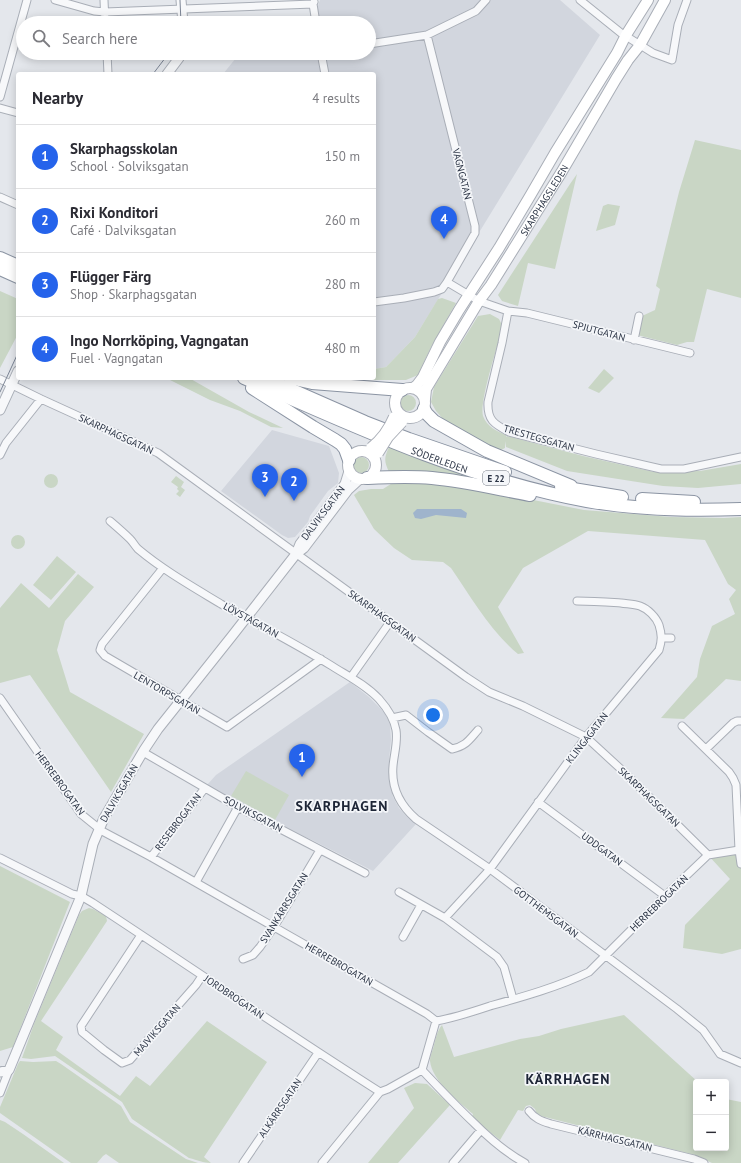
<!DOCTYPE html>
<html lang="en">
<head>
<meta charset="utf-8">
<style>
  body { margin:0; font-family:"PT Sans",sans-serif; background:#f7f7f7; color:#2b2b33 }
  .controls { position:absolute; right:12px; bottom:12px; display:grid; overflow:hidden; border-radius:4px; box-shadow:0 2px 10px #0003 }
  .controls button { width:36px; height:36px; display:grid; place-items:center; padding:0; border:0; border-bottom:1px solid #e1e1e2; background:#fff; color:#2b2b33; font:20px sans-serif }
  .you { position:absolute; left:433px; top:715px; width:14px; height:14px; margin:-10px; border:3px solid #fff; border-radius:50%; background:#1a73e8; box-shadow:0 0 0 6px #1a73e833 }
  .badge { display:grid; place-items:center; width:26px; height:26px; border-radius:50%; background:#2563eb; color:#fff; font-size:13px; font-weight:700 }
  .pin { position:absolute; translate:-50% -33px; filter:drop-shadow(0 1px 2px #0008) }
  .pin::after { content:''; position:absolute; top:21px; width:14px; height:12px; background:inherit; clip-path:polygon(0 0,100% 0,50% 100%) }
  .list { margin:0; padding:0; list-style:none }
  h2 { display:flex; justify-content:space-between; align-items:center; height:52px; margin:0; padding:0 16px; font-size:17px }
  h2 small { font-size:13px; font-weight:400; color:#7c7c81 }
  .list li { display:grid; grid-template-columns:26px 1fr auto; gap:12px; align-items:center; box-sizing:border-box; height:64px; padding:0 16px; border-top:1px solid #e1e1e2 }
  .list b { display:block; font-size:15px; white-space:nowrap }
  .list p { margin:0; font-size:13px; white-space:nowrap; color:#7c7c81 }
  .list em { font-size:13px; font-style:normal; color:#7c7c81 }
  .icon { flex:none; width:22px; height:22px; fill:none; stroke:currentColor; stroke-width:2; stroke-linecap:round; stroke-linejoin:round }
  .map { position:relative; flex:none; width:741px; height:1163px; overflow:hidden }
  .search { position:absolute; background:#fff; box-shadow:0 2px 10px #0003; left:16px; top:16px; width:360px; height:44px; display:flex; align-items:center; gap:10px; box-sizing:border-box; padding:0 14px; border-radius:22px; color:#7c7c81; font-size:15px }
  .panel { position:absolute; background:#fff; box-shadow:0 2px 10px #0003; left:16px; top:72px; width:360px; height:308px; border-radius:4px }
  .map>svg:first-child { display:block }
</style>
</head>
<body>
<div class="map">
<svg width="741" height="1163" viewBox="0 0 741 1163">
  <rect width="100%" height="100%" fill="#e4e7ec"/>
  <!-- built -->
  <path fill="#d2d6de" d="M320 0H560L600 35 415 337 386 367 374 369V74H223L240 53H369V23H312Z
    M272 430 329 446 339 473 338 483 328 491 310 516 308 522 295 537 288 538 282 535 221 491Z
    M350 682 369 697 384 712 390 724 391 740 389 760V778L393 797 399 808 408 818 416 824 373 871 312 840 275 824 207 785 216 775Z"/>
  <!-- green -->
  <path fill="#c9d6c5" d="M695 140 741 150V298L707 289 694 342H687L677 345 637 335 642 316 655 310 660 289 656 286 679 192Z
    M577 174 555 269 528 263 518 306 502 301 498 295 570 184Z
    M608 204 620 206 615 225 596 231 603 206Z
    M0 291 18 299V334L0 368Z
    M442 298 456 303 431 347 418 375 406 380H353L332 378H374V369L386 367 415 337 438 299Z
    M490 314 499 319 503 327C498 344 479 402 483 416 487 427 497 431 506 435V437L507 436 583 456 654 472 700 471 741 464V484L698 488 663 486 567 471 506 447 505 441V448L499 451 443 419 436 411 431 402 434 387 478 316Z
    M604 369 614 378 599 393 588 388Z
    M166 378H189L249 412 283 428 271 427 240 411 210 400Z
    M400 403a8 8 0 1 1 16 0a8 8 0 1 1-16 0Z
    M389 447 482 477 480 480 389 472C384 461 384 458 389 447Z
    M353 465a8 8 0 1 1 16 0a8 8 0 1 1-16 0Z
    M44 481a7 7 0 1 1 14 0a7 7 0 1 1-14 0Z
    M176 476 184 482 181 487 185 490 180 497 176 494 179 491 177 489 178 487 171 482Z
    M394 482H424L467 487 584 510 671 517 724 518 741 517V681L726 679 684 719 661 718 697 677 700 659 712 626 735 614 729 599 736 590 728 584 705 540 588 531 523 568 498 607 524 653 518 654C491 632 471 597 451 568L443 562 412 560 394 548 374 529 354 495 359 491 371 489H383Z
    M11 542a7 7 0 1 1 14 0a7 7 0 1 1-14 0Z
    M57 556 76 572 51 600 33 585Z
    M78 574 94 587 65 621 57 650 70 692 144 734 111 792 30 675 0 683V608L21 583 49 608Z
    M246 771 289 795 275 820 231 796Z
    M739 850 741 864V949L722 954 683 948 685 925 730 879 708 855Z
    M0 866 70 902 13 1047 0 1051Z
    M89 908 93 909 106 916 107 921 41 1021 63 1037 56 1050 120 1096 136 1076 150 1086 207 1021 267 1062 204 1157 211 1163C203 1163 198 1160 189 1158L132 1119 122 1102 55 1056 31 1059 22 1058 34 1024 79 915 82 911Z
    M624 1015 698 1082H696V1148H726V1099L741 1102V1163H712L695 1155 537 1115 535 1109 530 1105 526 1106 523 1111 518 1110 500 1140 472 1118 473 1114C459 1102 432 1081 430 1061 430 1056 433 1050 434 1045 436 1038 437 1031 442 1025L454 1057 520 1039 539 1036 561 1029Z
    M20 1061 33 1062 56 1061 61 1064 121 1106 130 1122 186 1159 198 1163H119L106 1154 103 1156 97 1163H71L0 1113V1107L18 1064Z
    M415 1083 427 1084 450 1105 398 1163H368L414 1108 404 1088Z
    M0 1120 5 1122 23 1134 64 1163H0Z"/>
  <!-- water -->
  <path fill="#9fb4cc" d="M417 509H461L467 513 466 518 436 515 421 519 415 518 413 513Z"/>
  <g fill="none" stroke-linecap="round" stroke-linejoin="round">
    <!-- minor casing -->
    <g stroke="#a9aeb7" stroke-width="9">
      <path id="minor" d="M55 0 94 11 105 12 313 4
        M104 0 105 23
        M580 0 621 33 653 53 672 60 678 25 687 0
        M314 2 313 4 316 23
        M427 35 475 226V233L447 282 479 301 508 311 502 343 488 402C487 420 494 424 509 432L596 454 661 469H684L741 457
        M369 44 427 35 476 11 486 0
        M107 53 108 74
        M321 53 325 74
        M0 97 27 0
        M0 108 18 113
        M0 197 18 205
        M374 302 404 298 434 292 442 289 447 282
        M508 311 527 313 690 353
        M634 340 639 316
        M0 379 41 399 122 436 158 453 466 677 489 692 523 706 586 737 624 772 708 855
        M0 455 6 443 41 399
        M110 521C117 527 124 533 130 539 133 542 135 546 138 549 163 570 193 587 221 604 258 624 296 644 332 666 348 676 366 685 379 699 387 708 394 718 396 730 398 742 394 754 393 766 391 788 400 805 416 819L490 869 677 1009 703 1030 720 1054 741 1063
        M163 568 102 644 100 650 105 656 227 727 321 659
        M662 638H671
        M351 677 390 622
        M0 698 81 814 102 831 151 857 427 1014 436 1021C454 1018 472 1012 490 1006 522 997 558 987 589 972L665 896 708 855
        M392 718 406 715 428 732 452 749C466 746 469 740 478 730
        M682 726 729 772 733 778 736 785 739 850 741 864
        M706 749 733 723 737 721H741
        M143 752 238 807 365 873
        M538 802 665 896
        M708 855 739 850
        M151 857 205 788
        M0 858 72 894 81 896 93 903C189 966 284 1031 380 1092
        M196 882 238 807
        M399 892 445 918 497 957 504 967 513 999
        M445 918 490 869 586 737 659 650C662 640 662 635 659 625 656 617 648 609 640 606 634 604 627 604 621 603 606 602 592 601 577 601
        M141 935 81 1026 82 1032 104 1050 122 1063 130 1060 196 985 202 976
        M403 937 421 905
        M243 959 253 955 260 947 274 927 320 850
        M422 1070C439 1088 456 1106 474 1123 489 1138 506 1153 525 1163
        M0 1093 9 1070
        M529 1111C535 1119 542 1121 551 1124L694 1159 704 1163
        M243 1163 318 1053
        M322 1163 380 1092 388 1089 422 1070 436 1021
        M453 1163 481 1130"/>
    </g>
    <!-- tertiary casing -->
    <g stroke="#a9aeb7" stroke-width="11">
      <path id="tertiary" d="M181 0 183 23
        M167 74 179 58 181 53
        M0 410 18 371
        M296 554 304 548 348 490 360 479
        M0 1072 9 1070 81 896 93 844 104 818 144 750 158 729 232 636 296 554 300 544 345 484 349 471"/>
    </g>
    <!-- secondary casing -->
    <g stroke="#a9aeb7" stroke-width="12">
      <g id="secondary">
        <circle cx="410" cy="403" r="15"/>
        <path d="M413 388 417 385 423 377 440 342 459 310 499 248 530 196 555 153 617 53 626 35 648 0"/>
        <path id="s1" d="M425 399 426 389 479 301 491 285 561 173 616 79 628 60 640 45 665 0"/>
        <circle cx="362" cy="465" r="14"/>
      </g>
    </g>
    <!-- trunk casing -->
    <g stroke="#8b94a3" stroke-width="14">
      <g id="trunk">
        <path d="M0 258 18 266"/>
        <path d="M0 269 18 277"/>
        <path id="s2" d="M244 378C355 427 467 479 587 501 638 510 690 511 741 509"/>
        <path d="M265 378 365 422 409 439 505 472"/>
        <path d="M290 378 312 383 402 390"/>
        <path d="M252 388 313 427 335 440 341 444 345 449 349 460"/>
        <path d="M424 409 427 414 434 421 487 451 571 486"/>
        <path d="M367 478C389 477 410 476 432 478 465 481 497 489 530 495"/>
        <path d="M561 487 622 497"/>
        <path d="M642 499 694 502"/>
      </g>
    </g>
    <!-- minor -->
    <use href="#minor" stroke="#f7f8fa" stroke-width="7"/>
    <!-- tertiary -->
    <use href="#tertiary" stroke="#f7f8fa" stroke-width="9"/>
    <!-- secondary -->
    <use href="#secondary" stroke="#fff" stroke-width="10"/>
    <!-- trunk -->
    <use href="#trunk" stroke="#fff" stroke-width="12"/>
    <!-- tram -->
    <path stroke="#7d8696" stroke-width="1" d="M180 0 181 23
      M153 74 169 53
      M0 392 18 353"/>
    <!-- secondary-bridge casing -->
    <g stroke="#a9aeb7" stroke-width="12" stroke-linecap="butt">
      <path id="secondary-bridge" d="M371 448C381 440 389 429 394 417
        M378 453 388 437 402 422"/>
    </g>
    <!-- secondary-bridge -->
    <use href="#secondary-bridge" stroke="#fff" stroke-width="10"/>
  </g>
  <g text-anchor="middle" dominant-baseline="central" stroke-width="3.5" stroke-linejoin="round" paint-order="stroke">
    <!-- shield labels -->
    <rect fill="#f4f6f9" stroke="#676e7b" stroke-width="1" x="483" y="471" width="26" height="14" rx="3"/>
    <g font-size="9" font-weight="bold" fill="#2b3445">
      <text x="496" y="478">E 22</text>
    </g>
    <!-- street labels -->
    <g font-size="10" fill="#2b3445" stroke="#f4f6f9">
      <text transform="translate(462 174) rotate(76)">VAGNGATAN</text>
      <text stroke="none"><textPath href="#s1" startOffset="233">SKARPHAGSLEDEN</textPath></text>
      <text transform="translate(599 331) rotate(15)">SPJUTGATAN</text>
      <text transform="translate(116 434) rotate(25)">SKARPHAGSGATAN</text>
      <text transform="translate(539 438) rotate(16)">TRESTEGSGATAN</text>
      <text stroke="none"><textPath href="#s2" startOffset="212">SÖDERLEDEN</textPath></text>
      <text transform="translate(323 513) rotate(-53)">DALVIKSGATAN</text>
      <text transform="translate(382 616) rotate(36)">SKARPHAGSGATAN</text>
      <text transform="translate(251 620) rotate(29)">LÖVSTAGATAN</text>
      <text transform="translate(167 693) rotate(30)">LENTORPSGATAN</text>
      <text transform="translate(587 738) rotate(-52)">KLINGAGATAN</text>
      <text transform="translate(60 783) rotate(54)">HERREBROGATAN</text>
      <text transform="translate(119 793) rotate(-60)">DALVIKSGATAN</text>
      <text transform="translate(649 797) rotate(44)">SKARPHAGSGATAN</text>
      <text transform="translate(253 814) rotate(28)">SOLVIKSGATAN</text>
      <text transform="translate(178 822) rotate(-53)">RESEBROGATAN</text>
      <text transform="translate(602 849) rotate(37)">UDDGATAN</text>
      <text transform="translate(659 903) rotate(-44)">HERREBROGATAN</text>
      <text transform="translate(284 908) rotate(-58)">SVANKÄRRSGATAN</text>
      <text transform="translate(546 912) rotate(37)">GOTTHEMSGATAN</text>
      <text transform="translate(339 964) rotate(30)">HERREBROGATAN</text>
      <text transform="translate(234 997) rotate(34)">JORDBROGATAN</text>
      <text transform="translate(157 1030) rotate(-49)">MAJVIKSGATAN</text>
      <text transform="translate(280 1108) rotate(-56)">ALKÄRRSGATAN</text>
      <text transform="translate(615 1139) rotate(14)">KÄRRHAGSGATAN</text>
    </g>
    <!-- district labels -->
    <g font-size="14" font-weight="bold" letter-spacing="1" fill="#1d2536" stroke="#f4f6f9">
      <text x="342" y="806">SKARPHAGEN</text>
      <text x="568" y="1079">KÄRRHAGEN</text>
    </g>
  </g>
</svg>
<div class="controls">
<button>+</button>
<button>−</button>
</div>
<div class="you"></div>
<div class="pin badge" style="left:302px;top:777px">1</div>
<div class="pin badge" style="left:294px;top:501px">2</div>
<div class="pin badge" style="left:265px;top:497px">3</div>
<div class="pin badge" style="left:444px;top:239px">4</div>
<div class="search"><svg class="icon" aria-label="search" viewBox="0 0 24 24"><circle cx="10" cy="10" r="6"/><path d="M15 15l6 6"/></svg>Search here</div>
<section class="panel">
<h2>Nearby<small>4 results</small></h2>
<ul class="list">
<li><span class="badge">1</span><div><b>Skarphagsskolan</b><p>School · Solviksgatan</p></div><em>150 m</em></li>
<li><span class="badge">2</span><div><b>Rixi Konditori</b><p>Café · Dalviksgatan</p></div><em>260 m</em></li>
<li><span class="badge">3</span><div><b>Flügger Färg</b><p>Shop · Skarphagsgatan</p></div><em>280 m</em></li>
<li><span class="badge">4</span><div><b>Ingo Norrköping, Vagngatan</b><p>Fuel · Vagngatan</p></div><em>480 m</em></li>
</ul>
</section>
</div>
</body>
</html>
